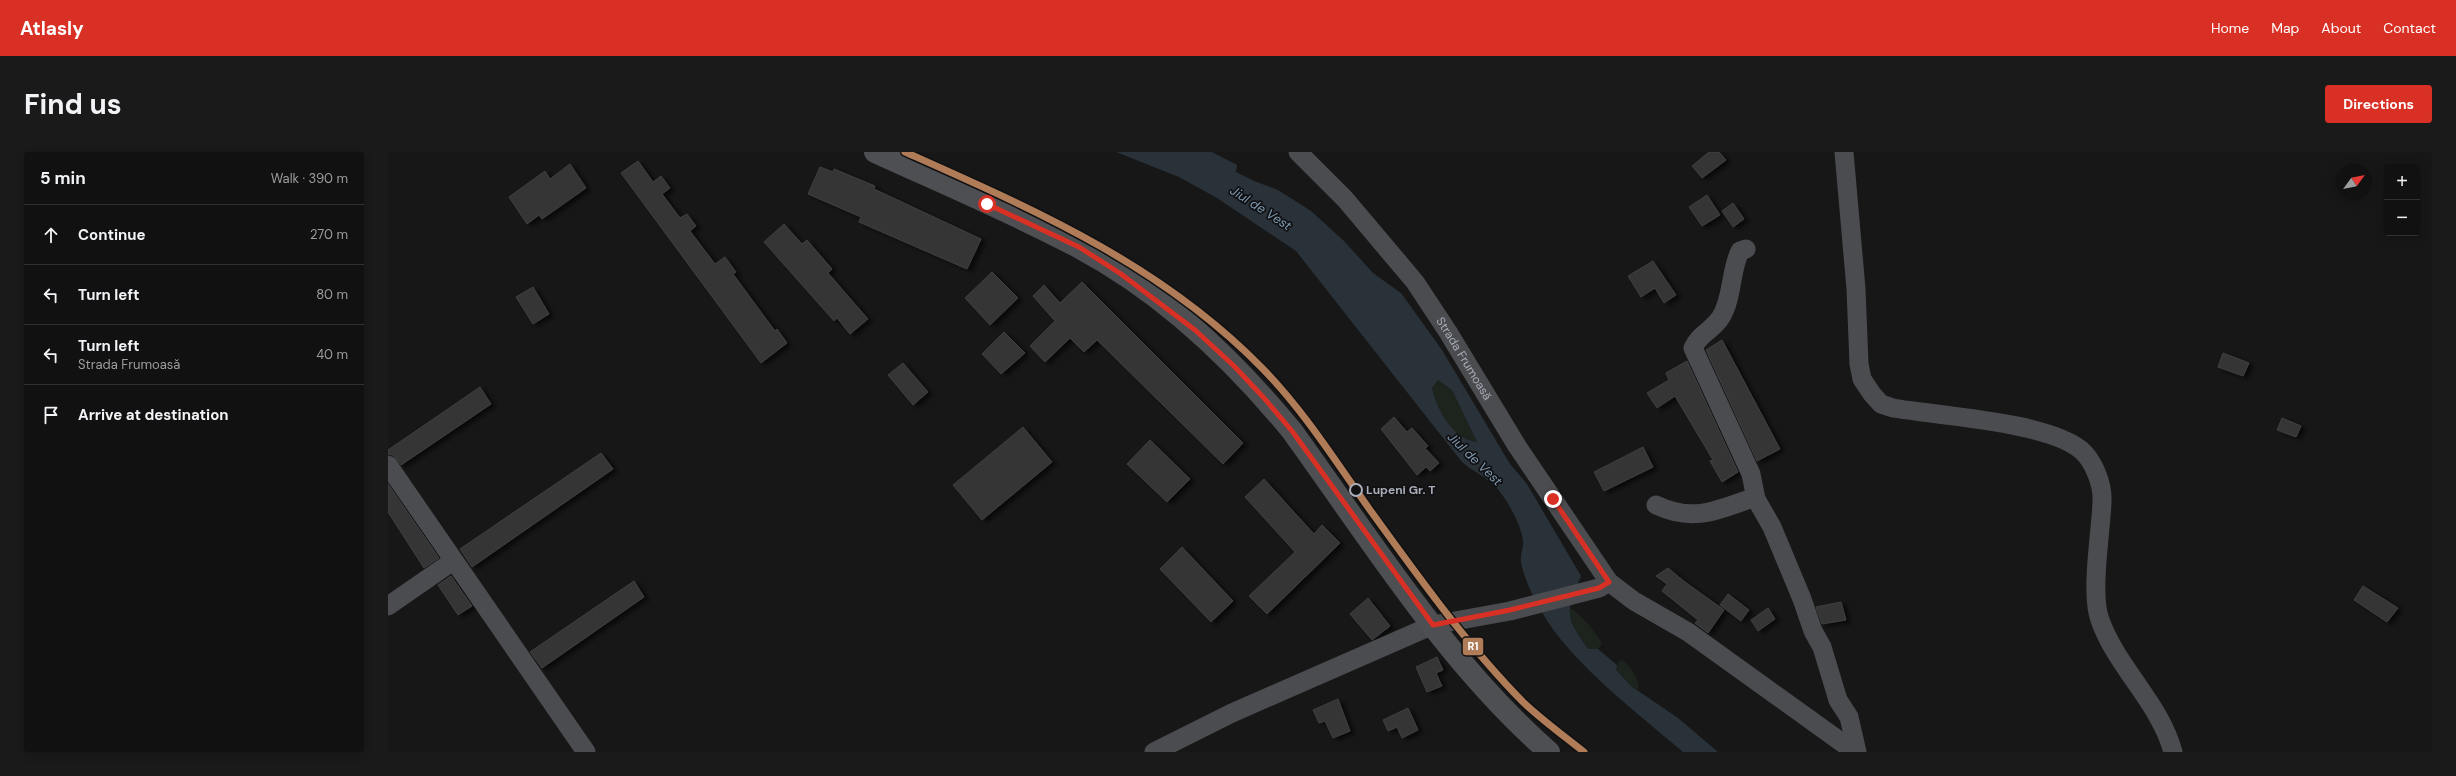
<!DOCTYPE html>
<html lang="en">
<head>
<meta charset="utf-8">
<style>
  body { margin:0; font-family:"DM Sans",sans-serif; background:#1a1a1a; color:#f1f3f6 }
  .controls { position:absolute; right:12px; top:12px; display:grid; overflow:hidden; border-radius:4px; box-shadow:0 2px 10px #0003 }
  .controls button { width:36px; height:36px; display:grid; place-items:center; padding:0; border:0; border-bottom:1px solid #303131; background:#111; color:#f1f3f6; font:20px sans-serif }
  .compass { position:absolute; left:1948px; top:12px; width:36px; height:36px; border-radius:50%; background:#111; box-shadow:0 2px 10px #0003; rotate:57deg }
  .stop { position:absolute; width:12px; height:12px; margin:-9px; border:3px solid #d93025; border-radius:50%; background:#fff }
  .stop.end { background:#d93025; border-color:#fff; box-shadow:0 1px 4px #0008 }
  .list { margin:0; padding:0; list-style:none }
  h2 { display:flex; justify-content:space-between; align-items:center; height:52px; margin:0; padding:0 16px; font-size:17px }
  h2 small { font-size:13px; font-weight:400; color:#9c9d9f }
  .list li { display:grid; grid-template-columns:26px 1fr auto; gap:12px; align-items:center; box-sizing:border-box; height:60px; padding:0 16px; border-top:1px solid #303131 }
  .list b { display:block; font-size:15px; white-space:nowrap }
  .list p { margin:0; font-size:13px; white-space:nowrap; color:#9c9d9f }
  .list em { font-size:13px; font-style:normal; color:#9c9d9f }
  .icon { flex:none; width:22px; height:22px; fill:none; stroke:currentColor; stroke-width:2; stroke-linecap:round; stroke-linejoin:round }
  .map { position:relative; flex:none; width:2044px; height:600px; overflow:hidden; border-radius:4px }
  header { display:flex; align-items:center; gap:24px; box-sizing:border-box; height:56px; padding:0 20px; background:#d93025; color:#fff }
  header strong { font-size:19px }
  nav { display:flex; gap:22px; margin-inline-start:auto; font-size:14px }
  .intro { display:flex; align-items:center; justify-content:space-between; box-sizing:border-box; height:96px; padding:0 24px }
  h1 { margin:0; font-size:28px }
  .button { padding:10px 18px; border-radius:4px; background:#d93025; color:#fff; font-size:14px; font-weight:700 }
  main { display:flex; gap:24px; padding:0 24px }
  aside { flex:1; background:#111; border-radius:4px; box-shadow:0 2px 10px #0003 }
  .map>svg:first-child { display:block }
</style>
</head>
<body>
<header>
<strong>Atlasly</strong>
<nav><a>Home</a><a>Map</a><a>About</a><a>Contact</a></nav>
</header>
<div class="intro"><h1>Find us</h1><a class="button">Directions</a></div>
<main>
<aside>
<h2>5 min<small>Walk · 390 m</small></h2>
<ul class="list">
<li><svg class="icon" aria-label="ahead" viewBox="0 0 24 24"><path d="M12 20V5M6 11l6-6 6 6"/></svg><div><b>Continue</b></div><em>270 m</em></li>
<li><svg class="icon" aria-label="left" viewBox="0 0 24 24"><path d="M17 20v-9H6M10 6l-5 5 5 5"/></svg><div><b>Turn left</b></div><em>80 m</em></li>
<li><svg class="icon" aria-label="left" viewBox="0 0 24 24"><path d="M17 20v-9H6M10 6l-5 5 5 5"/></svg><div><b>Turn left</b><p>Strada Frumoasă</p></div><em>40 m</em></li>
<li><svg class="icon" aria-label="arrive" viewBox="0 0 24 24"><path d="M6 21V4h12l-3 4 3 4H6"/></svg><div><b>Arrive at destination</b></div></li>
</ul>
</aside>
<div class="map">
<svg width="2044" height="600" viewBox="0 0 2044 600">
  <defs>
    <filter id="shadow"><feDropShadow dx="4.5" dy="2.5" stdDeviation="2" flood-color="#0009"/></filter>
  </defs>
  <rect width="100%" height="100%" fill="#171717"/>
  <!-- green -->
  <path fill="#1d241e" d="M1050 228 1064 238 1089 290C1065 288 1049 258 1044 236Z
    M1180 455C1196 464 1204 476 1214 491L1210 497H1200C1190 483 1183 472 1180 455Z
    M1234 508C1242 513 1253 528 1250 538L1243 534 1228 518 1231 509Z"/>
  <!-- water -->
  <path fill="#2a3239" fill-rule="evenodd" d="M728 0H824L849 13 848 20 866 29 890 38 923 59 956 89 985 121 1013 141 1054 198 1122 312 1139 332 1193 424C1178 461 1176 463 1200 497H1210L1229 513 1228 518 1243 534 1290 566 1330 600H1295C1253 564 1189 515 1160 470 1149 452 1137 431 1133 410 1132 403 1136 395 1135 389 1134 374 1117 343 1106 333 1097 324 1084 319 1074 310L908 99 829 46 791 25ZM1050 228 1064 238 1089 290C1065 288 1049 258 1044 236Z"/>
  <!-- building -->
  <path fill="#353536" stroke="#3f4043" filter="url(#shadow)" d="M1321 0H1331L1338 8 1314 26 1304 14Z
    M250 9 265 30 273 24 282 36 274 42 292 66 299 62 308 74 302 79 327 112 337 105 348 120 345 122 387 179 389 177 399 191 373 211 233 21Z
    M182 12 198 36 154 67 151 63 139 72 121 45 157 19 162 27Z
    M432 15 445 20 446 17 487 34 486 37 593 87 579 117 471 70 473 65 420 42Z
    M1319 43 1332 63 1314 74 1301 55Z
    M1345 51 1356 67 1345 75 1334 59Z
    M396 72 414 92 419 88 444 117 440 121 480 167 462 182 449 166 446 169 376 90Z
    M1265 109 1288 143 1276 151 1267 136 1253 145 1240 124Z
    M604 120 630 146 602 173 577 146Z
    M694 130 855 291 835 312 709 188 696 200 682 186 657 210 642 194 667 169 645 144 656 133 672 151Z
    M145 135 161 162 145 172 128 145Z
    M616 180 637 201 613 222 594 202Z
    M1334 188 1392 297 1369 309 1318 198Z
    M1835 201 1861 211 1855 224 1830 215Z
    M1299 209 1350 320 1334 330 1322 309 1325 308 1287 244 1269 256 1259 241 1281 228 1278 221Z
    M515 211 540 240 525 253 500 223Z
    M92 235 103 252 13 313 5 303 0 302V298Z
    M1006 265 1019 280 1024 276 1040 294 1037 296 1051 311 1042 319 1038 315 1029 323 993 277Z
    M1894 266 1913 274 1908 285 1889 278Z
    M635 275 664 310 594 368 565 333Z
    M762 288 802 327 779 350 739 312Z
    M1255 295 1265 315 1216 339 1206 320Z
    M213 301 225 317 84 415 72 397Z
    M876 327 926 382 934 373 952 391 879 462 861 444 907 400 857 345Z
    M0 332 51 406 36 416 0 360Z
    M794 395 845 449 823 470 772 417Z
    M1280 416 1297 430 1336 458 1320 481 1307 471 1310 468 1274 439 1279 432 1268 424Z
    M63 424 84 454 70 463 50 433Z
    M246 429 256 445 154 516 142 500Z
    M1975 434 2010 456 1999 470 1966 448Z
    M1340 442 1361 458 1353 469 1332 453Z
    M980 446 1002 474 984 488 962 462Z
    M1453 450 1458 468 1434 472 1428 455Z
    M1380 456 1387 467 1370 479 1363 468Z
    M1049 505 1055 518 1048 521 1054 534 1039 540 1028 515Z
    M950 547 962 579 945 586 937 569 931 571 925 558Z
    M1020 556 1030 578 1014 586 1009 575 1000 579 995 568Z"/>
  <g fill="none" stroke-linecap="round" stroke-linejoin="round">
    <!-- street -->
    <g stroke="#4b4c50" stroke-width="19">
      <path id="s1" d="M910 0 957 47 1027 130 1060 180 1129 294 1221 430"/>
      <path d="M1456 0 1468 137 1471 212 1474 227 1484 242 1493 252 1505 256C1552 264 1660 270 1693 298 1706 309 1715 333 1714 350 1713 380 1702 442 1712 468 1729 516 1772 551 1785 600"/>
      <path d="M1358 97 1352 99C1342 120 1345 145 1333 165 1325 178 1311 182 1305 196L1363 322 1368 347 1384 375 1414 447 1425 479 1434 495 1450 548 1461 565 1469 600"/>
      <path d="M0 313 198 600"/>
      <path d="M1268 353C1306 371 1330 358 1367 345"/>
      <path d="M0 454 65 409"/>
      <path d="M766 600 844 561 1045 473 1122 459 1211 436 1221 430 1246 449 1300 480 1467 600"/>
    </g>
    <!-- primary -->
    <path stroke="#4d4f52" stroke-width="22" d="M487 0C555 31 624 60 690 95 773 139 845 207 904 279 983 388 1059 511 1161 600"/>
    <!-- rail-1 casing -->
    <g stroke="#111113" stroke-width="10">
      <path id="rail-1" d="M517 0C647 58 774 113 875 217 916 259 948 310 982 358 1030 424 1078 492 1135 550 1154 568 1176 584 1196 600"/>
    </g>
    <!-- rail-1 -->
    <use href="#rail-1" stroke="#b07c57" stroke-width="7"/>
  </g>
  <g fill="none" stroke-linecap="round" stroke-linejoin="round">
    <!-- route -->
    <path stroke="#d93025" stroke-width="5" d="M599 52 691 95 733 122 807 178 846 214 876 246 904 279 1045 473 1122 458 1211 436 1221 430 1165 347"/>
  </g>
  <!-- markers -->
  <circle fill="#111113" stroke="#a8adb8" stroke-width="2" cx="968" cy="338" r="6"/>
  <g text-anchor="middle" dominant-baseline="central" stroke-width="3.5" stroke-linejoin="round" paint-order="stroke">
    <!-- street labels -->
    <g font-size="12" fill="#a8adb8" stroke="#111113">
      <text stroke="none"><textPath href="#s1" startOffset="266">Strada Frumoasă</textPath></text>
    </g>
    <!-- stop labels -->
    <g font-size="12" font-weight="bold" fill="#a8adb8" stroke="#111113" text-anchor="start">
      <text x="978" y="338">Lupeni Gr. T</text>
    </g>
    <!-- water labels -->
    <g font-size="13" font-style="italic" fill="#7f9bb3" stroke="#111113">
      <text transform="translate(873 56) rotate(33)">Jiul de Vest</text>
      <text transform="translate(1087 307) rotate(44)">Jiul de Vest</text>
    </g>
  </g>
  <rect stroke="#111113" stroke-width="1.5" x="1074" y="485" width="22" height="19" rx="4" fill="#b07c57"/>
  <g font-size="11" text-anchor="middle" font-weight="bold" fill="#fff">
    <text x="1085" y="498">R1</text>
  </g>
</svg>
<div class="controls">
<button>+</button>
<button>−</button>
</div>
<svg class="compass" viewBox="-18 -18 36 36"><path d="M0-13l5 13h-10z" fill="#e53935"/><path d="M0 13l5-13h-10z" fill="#9c9d9f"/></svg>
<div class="stop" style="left:599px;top:52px"></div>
<div class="stop end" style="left:1165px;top:347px"></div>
</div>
</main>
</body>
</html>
